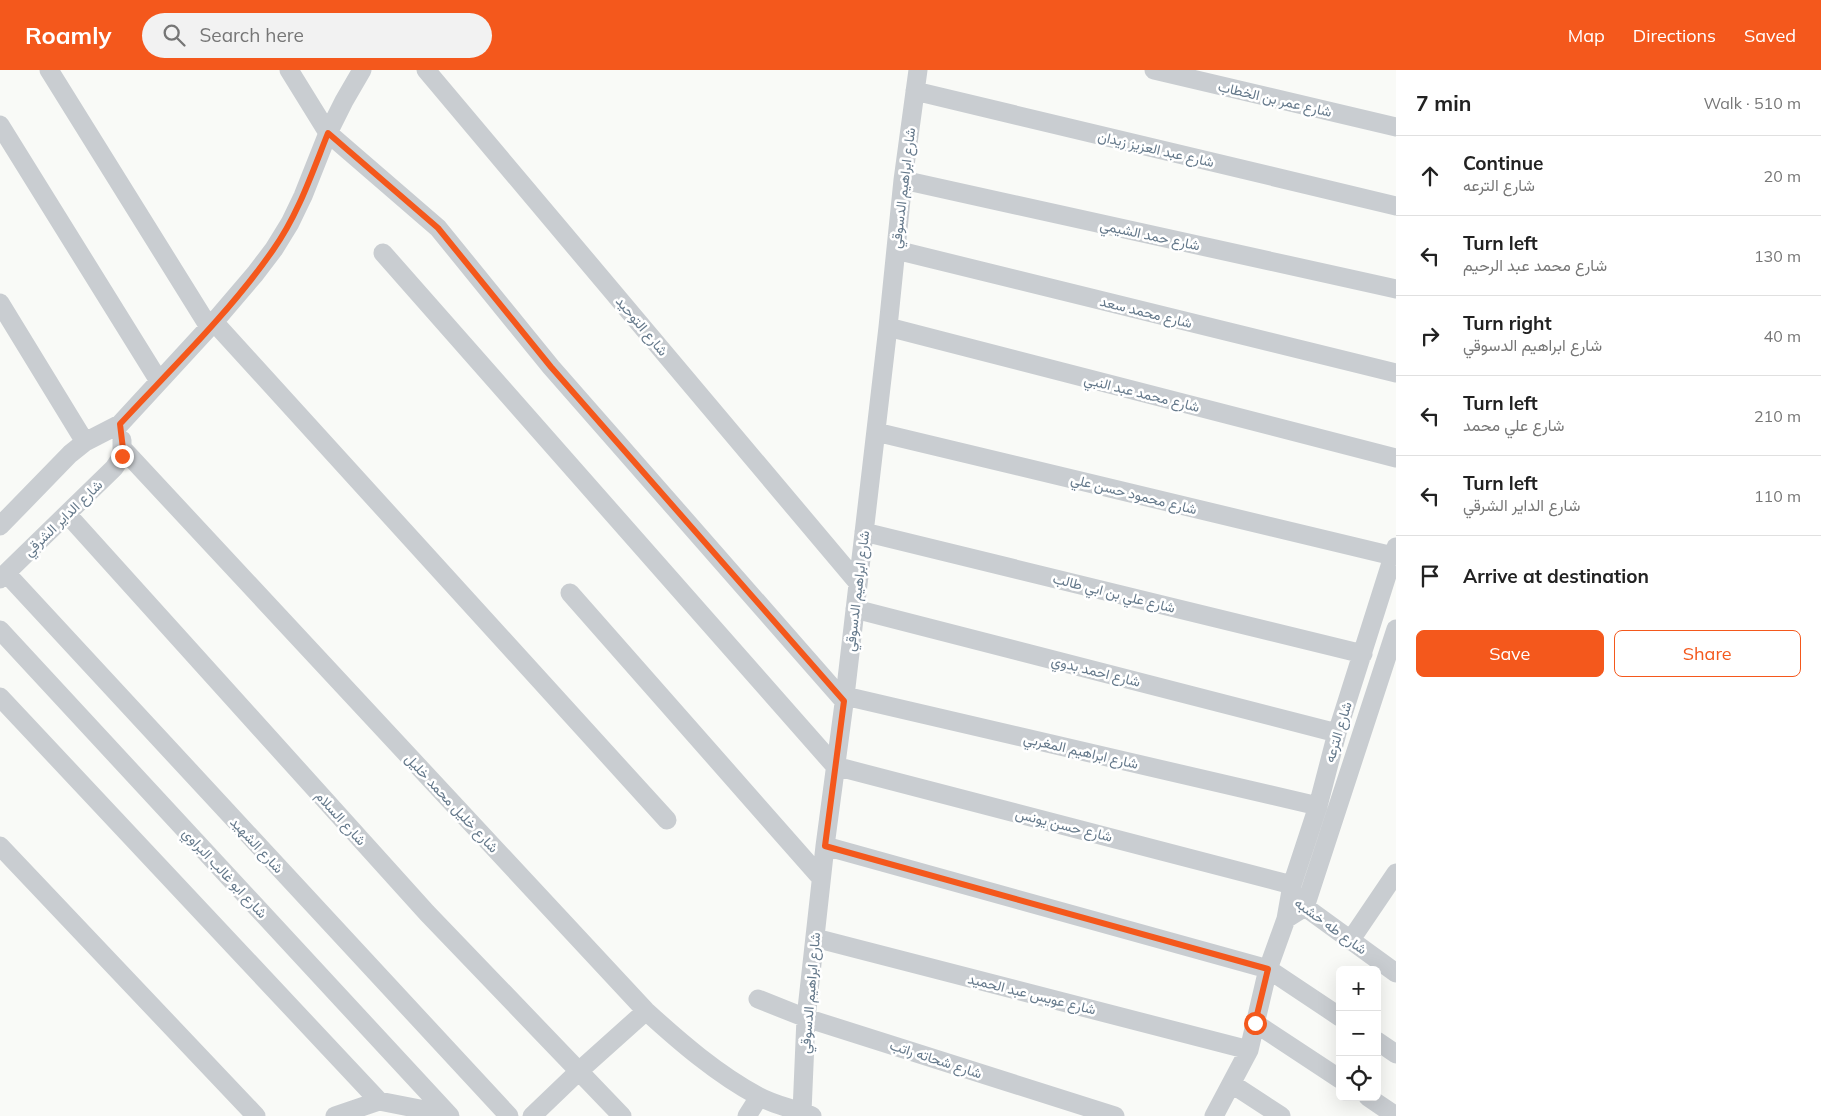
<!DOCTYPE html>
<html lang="en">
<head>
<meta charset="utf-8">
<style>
  body { margin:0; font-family:Mulish,Vazirmatn,sans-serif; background:#f2f2f2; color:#222 }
  .controls { position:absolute; right:15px; bottom:15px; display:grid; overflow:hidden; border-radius:8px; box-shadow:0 5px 20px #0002 }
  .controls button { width:45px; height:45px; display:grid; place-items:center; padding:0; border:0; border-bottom:1px solid #e0e0e0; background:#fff; color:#222; font:25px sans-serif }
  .stop { position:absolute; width:15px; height:15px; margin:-11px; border:4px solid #f4581c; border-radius:50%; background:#fff }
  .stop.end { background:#f4581c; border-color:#fff; box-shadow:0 1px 5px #0008 }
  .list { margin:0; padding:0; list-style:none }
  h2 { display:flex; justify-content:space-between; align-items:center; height:65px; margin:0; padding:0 20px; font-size:21px }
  h2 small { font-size:16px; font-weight:400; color:#767676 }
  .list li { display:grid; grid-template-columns:32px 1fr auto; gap:15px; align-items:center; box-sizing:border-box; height:80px; padding:0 20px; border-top:1px solid #e0e0e0 }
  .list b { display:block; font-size:19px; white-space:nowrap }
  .list p { margin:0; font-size:16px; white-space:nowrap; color:#767676 }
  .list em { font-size:16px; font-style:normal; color:#767676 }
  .actions { display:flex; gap:10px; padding:15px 20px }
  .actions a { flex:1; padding:11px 0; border:1px solid #f4581c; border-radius:8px; text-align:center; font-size:18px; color:#f4581c }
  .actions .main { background:#f4581c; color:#fff }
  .icon { flex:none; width:28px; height:28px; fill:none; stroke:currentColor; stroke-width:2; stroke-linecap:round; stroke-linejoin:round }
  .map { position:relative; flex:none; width:1396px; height:1046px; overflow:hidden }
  header { display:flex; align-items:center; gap:30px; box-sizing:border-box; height:70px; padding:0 25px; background:#f4581c; color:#fff }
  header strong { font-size:24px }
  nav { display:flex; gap:28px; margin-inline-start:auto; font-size:18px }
  .search { width:350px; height:45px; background:#f2f2f2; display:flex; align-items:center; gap:12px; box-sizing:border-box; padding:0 18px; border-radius:28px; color:#767676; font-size:19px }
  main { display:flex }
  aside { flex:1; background:#fff }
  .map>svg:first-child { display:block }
</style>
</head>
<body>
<header>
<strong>Roamly</strong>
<div class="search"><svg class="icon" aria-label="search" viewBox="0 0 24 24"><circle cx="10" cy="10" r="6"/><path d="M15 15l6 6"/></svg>Search here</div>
<nav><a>Map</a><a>Directions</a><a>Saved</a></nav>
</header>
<main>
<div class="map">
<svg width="1396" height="1046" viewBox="0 0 1396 1046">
  <rect width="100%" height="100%" fill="#f9faf7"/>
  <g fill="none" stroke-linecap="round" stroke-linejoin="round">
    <!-- street -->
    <path stroke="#c9cdd1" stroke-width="19" d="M49 0 209 257
      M289 0 328 63 438 158 551 297 844 631
      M426 0 858 513
      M1154 0 1396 57
      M915 21 1396 136
      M0 55 159 311
      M903 110 1396 219
      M896 180 1396 303
      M383 183 835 696 1292 815
      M0 233 85 372
      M214 252 667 750
      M888 257 1396 388
      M876 362 1393 486
      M123 379 646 941C680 972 717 1004 758 1026 774 1035 795 1039 812 1046
      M67 444 427 843 622 1046
      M0 456 70 384 85 372 120 354 214 252 255 204 274 179 290 153 303 126 328 63 344 31 362 0
      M864 462 1363 584
      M6 503 509 1046
      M0 509 114 398 122 386V370
      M570 523 821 808
      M855 539 1337 663
      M0 560 450 1046
      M845 626 1318 736
      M0 627 379 1031
      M0 776 256 1046
      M825 776 1268 899 1340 947
      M1294 829 1396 903
      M1286 849 1305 837 1396 559
      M815 868 1249 980
      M1350 871 1396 803
      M758 929 806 948 1115 1046
      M1255 953 1340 1009
      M1377 971 1396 984
      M1232 1014 1281 1046
      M1368 1027 1396 1046
      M802 1042 806 948 825 776 845 626 888 257 903 110 918 0
      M335 1046 379 1031 420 1039 434 1046
      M532 1046 579 1001 646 941
      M747 1046 759 1027
      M1214 1046 1249 980 1268 899 1286 849 1292 815 1318 736 1337 663 1396 477"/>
  </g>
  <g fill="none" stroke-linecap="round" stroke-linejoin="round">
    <!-- route -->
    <path stroke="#f4581c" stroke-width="6" d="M122 386 123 379 120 354C171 299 230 242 273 180 298 145 312 103 328 63L438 158 551 297 844 631 825 776 1268 899 1255 953"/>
  </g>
  <g text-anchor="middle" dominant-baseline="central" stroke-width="5" stroke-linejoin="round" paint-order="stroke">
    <!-- street labels -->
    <g font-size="14" fill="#65798b" stroke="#fff">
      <text transform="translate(1275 29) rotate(13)">شارع عمر بن الخطاب</text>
      <text transform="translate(1156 79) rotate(13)">شارع عبد العزيز زيدان</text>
      <text transform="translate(903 118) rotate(-83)">شارع ابراهيم الدسوقي</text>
      <text transform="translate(1150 165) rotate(12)">شارع حمد الشيمي</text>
      <text transform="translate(1146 242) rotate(14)">شارع محمد سعد</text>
      <text transform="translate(642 256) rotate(50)">شارع التوحيد</text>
      <text transform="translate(1142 323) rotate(14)">شارع محمد عبد النبي</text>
      <text transform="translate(1134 424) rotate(14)">شارع محمود حسن علي</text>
      <text transform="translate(63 448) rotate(-44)">شارع الداير الشرقي</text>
      <text transform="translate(857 521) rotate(-83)">شارع ابراهيم الدسوقي</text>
      <text transform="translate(1114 523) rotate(14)">شارع علي بن ابي طالب</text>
      <text transform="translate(1096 601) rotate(14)">شارع احمد بدوي</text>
      <text transform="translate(1338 662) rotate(-73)">شارع الترعه</text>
      <text transform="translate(1081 681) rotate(13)">شارع ابراهيم المغربي</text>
      <text transform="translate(452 733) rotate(47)">شارع خليل محمد خليل</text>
      <text transform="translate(341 748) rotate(48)">شارع السلام</text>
      <text transform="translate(1064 755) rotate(14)">شارع حسن يونس</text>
      <text transform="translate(257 775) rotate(47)">شارع الشهيد</text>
      <text transform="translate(225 803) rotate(47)">شارع ابو غالب البراوي</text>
      <text transform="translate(1331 856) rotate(36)">شارع طه خشبه</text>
      <text transform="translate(810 923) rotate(-85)">شارع ابراهيم الدسوقي</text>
      <text transform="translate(1032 924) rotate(14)">شارع عويس عبد الحميد</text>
      <text transform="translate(936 989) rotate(18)">شارع شحاته راتب</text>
    </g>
  </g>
</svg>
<div class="controls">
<button>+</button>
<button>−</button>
<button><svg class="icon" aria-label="locate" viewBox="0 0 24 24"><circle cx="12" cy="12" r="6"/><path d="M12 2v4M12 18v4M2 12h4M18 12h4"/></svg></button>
</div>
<div class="stop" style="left:1255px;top:953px"></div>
<div class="stop end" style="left:122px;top:386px"></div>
</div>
<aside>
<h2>7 min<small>Walk · 510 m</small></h2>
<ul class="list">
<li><svg class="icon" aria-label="ahead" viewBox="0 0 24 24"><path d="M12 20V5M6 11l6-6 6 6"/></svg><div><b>Continue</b><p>شارع الترعه</p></div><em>20 m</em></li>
<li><svg class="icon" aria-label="left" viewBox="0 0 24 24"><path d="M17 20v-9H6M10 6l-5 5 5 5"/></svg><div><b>Turn left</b><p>شارع محمد عبد الرحيم</p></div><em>130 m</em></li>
<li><svg class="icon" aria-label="right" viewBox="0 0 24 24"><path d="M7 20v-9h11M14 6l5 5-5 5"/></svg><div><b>Turn right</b><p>شارع ابراهيم الدسوقي</p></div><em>40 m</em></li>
<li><svg class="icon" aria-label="left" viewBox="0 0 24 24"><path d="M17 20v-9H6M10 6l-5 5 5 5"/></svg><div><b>Turn left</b><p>شارع علي محمد</p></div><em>210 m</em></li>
<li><svg class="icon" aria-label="left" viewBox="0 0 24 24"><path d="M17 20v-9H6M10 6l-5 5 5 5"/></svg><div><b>Turn left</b><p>شارع الداير الشرقي</p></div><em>110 m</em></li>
<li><svg class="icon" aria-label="arrive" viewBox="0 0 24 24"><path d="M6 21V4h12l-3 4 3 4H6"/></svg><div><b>Arrive at destination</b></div></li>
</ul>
<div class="actions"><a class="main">Save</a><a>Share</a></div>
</aside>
</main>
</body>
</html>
